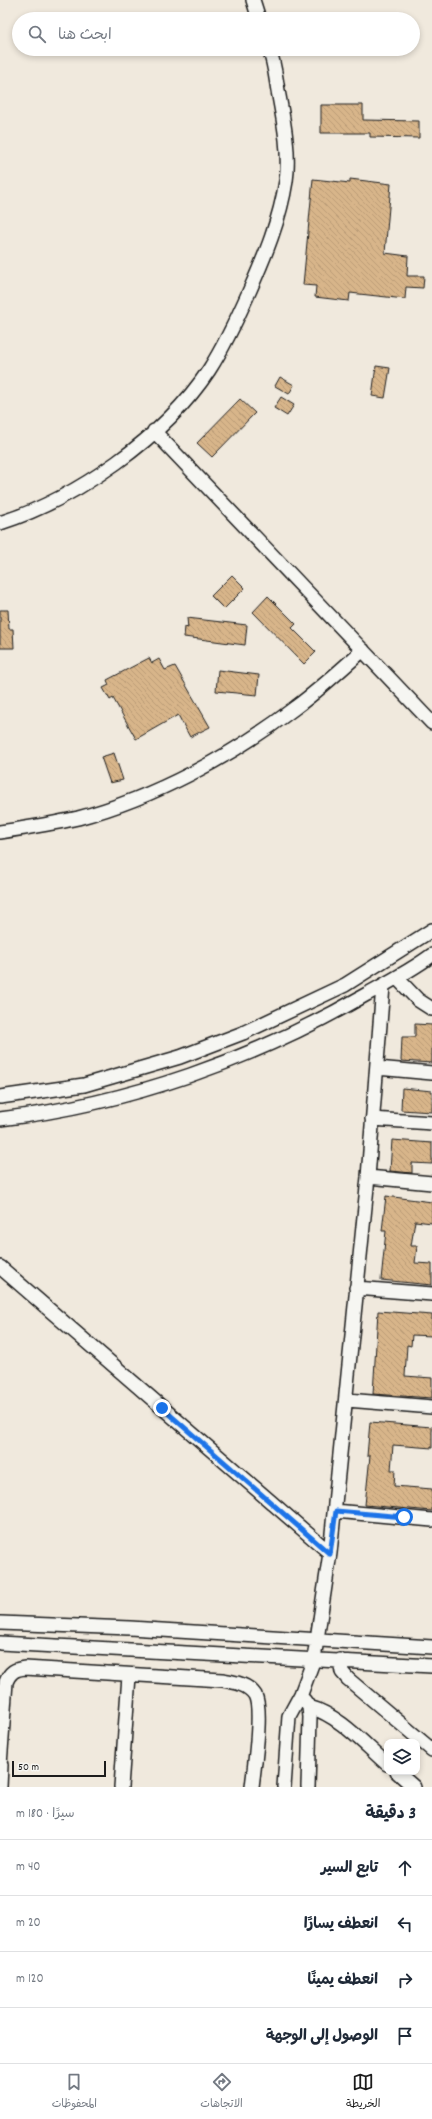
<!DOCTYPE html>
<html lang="ar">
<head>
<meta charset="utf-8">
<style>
  body { margin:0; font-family:Dekko,"Playpen Sans Arabic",sans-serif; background:#f2f2f3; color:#1f2937; direction:rtl }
  .controls { position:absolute; right:12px; bottom:12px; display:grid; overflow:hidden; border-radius:8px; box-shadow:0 2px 6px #0003 }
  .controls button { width:36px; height:36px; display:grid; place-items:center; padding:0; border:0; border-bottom:1px solid #e0e1e3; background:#fff; color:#1f2937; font:20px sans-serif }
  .scale { position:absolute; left:12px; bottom:10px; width:94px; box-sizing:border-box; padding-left:4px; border:2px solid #1c1c1c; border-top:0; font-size:11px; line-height:14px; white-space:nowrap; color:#1c1c1c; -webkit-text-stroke:3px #f6f6f2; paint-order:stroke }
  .stop { position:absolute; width:12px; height:12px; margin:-9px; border:3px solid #1a73e8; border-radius:50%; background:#fff }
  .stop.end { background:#1a73e8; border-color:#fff; box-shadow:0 1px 4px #0008 }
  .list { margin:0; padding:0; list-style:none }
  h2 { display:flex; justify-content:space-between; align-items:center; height:52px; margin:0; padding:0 16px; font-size:17px }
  h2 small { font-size:13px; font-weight:400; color:#747a83 }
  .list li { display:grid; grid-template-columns:26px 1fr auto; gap:12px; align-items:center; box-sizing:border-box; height:56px; padding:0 16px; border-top:1px solid #e0e1e3 }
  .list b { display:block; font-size:15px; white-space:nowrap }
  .list em { font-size:13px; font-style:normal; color:#747a83 }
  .icon { flex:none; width:22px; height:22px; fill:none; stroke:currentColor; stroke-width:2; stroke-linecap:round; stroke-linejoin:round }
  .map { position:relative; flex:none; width:432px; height:1787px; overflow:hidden; direction:ltr }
  .search { position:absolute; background:#fff; box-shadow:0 2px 6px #0003; left:12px; right:12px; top:12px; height:44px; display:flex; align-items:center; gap:10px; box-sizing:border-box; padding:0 14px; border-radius:22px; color:#747a83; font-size:15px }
  .sheet { height:276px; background:#fff }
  nav { display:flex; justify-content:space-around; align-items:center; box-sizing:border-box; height:56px; border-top:1px solid #e0e1e3; background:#fff; font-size:11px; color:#747a83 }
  nav a { display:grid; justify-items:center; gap:2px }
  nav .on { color:#1c1c1c }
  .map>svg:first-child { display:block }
</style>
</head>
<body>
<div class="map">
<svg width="432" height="1787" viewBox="0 0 432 1787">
  <defs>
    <pattern id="building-back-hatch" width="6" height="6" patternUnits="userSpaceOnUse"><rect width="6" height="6" fill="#d8b58a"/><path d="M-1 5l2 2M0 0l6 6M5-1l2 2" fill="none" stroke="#b99b76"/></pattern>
  </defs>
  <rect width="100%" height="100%" fill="#f0e9dd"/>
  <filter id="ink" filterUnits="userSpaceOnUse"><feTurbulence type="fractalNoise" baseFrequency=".025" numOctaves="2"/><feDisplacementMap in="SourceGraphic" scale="8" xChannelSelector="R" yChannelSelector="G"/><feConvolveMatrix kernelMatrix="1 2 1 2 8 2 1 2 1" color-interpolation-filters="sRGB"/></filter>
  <g filter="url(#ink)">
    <!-- building -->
    <path fill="url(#building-back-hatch)" stroke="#1c1c1c" d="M321 105H363V120L419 121V138L370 137V133H321Z
      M313 179 350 183V179L391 184 385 253 408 256 407 276H424L423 288 406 287 405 299 350 293 349 301 315 297 316 286 303 285Z
      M376 366 390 368 385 398 372 396Z
      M280 377 294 385 289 394 275 386Z
      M281 397 294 405 287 416 274 408Z
      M240 399 255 413 212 457 197 443Z
      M232 575 245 588 224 609 211 596Z
      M268 596 296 624 292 628 316 652 304 664 253 612Z
      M0 610H8L9 629H13L14 648H0Z
      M187 618 247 625 245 645 184 637 185 627 188 628Z
      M149 658 152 663 159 659 165 670 175 666 210 727 190 737 178 715 136 739 113 698 110 700 103 688 109 685 107 680Z
      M218 670 259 675 257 695 216 691Z
      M114 753 123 780 110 783 101 757Z
      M415 1024 432 1025V1063L401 1061 402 1037H415Z
      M402 1088 432 1091V1112L401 1110Z
      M392 1140 432 1143V1164L412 1163V1173L390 1171Z
      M386 1196 432 1202V1223L415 1221 411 1246H417L415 1263 432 1264V1285L381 1280 386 1231H382Z
      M378 1311 432 1315V1336L412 1335 411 1346 407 1345 405 1376 432 1378V1398L373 1394Z
      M370 1422 432 1427V1448L393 1445 391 1470H395L394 1486 432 1489V1511L365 1505 370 1456H367Z"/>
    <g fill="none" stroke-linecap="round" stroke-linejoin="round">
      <!-- minor casing -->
      <g stroke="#1c1c1c" stroke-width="16">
        <path id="minor" d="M253 0 259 19
          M154 431 432 723
          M0 523C76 499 165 437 209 370 225 345 237 319 249 292 265 256 280 220 286 181 290 154 284 123 279 96 276 81 275 64 269 49
          M0 832C26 828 52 824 78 818 154 798 234 755 296 707 319 690 341 670 363 650
          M397 978 418 1000 432 1009
          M377 1068 432 1073
          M0 1097 84 1085 180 1057 243 1033 345 985 432 930
          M0 1119C129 1104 255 1059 367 994 389 982 412 970 432 955
          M372 1119 432 1123
          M368 1177 432 1183
          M0 1267 330 1553 314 1659 301 1694 289 1716 284 1787
          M356 1288 432 1294
          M347 1400 432 1407
          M335 1511 432 1520
          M330 1553 368 1177 383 986
          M0 1623 130 1628 432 1647
          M0 1643 432 1666
          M340 1660 342 1672 348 1679 432 1750
          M304 1700 309 1707 310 1717 308 1787
          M309 1707C339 1715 364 1744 387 1764
          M0 1765 6 1682C10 1672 15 1669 25 1668L222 1680C234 1682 248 1684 255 1695 263 1710 254 1768 252 1787
          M397 1772 414 1787
          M0 1787 1 1765
          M121 1787 129 1676"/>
      </g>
      <!-- minor -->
      <use href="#minor" stroke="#f6f6f2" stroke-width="13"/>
    </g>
  </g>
  <g fill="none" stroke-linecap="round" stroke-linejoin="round" filter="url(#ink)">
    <!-- route -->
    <path stroke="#1a73e8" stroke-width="5" d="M162 1408 330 1554 336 1511 404 1517"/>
  </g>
</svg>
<div class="controls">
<button><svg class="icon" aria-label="layers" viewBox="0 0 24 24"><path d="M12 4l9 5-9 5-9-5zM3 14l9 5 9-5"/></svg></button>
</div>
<div class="scale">50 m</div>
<div class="stop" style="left:404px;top:1517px"></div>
<div class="stop end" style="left:162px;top:1408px"></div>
<div class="search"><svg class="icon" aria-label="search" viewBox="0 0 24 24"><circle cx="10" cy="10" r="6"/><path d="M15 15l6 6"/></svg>ابحث هنا</div>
</div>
<section class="sheet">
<h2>3 دقيقة<small>سيرًا · 180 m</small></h2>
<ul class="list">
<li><svg class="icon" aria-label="ahead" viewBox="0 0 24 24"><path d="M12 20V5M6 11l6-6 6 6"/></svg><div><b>تابع السير</b></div><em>40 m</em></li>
<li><svg class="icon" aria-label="left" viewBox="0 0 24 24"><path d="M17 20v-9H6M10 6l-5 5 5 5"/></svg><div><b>انعطف يسارًا</b></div><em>20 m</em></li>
<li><svg class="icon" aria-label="right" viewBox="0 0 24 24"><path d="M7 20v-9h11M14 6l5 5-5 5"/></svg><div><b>انعطف يمينًا</b></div><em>120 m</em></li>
<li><svg class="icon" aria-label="arrive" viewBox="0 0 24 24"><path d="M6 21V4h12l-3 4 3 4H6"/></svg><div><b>الوصول إلى الوجهة</b></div></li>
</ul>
</section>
<nav>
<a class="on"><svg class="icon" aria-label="map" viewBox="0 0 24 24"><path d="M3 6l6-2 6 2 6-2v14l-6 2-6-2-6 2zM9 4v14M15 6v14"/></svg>الخريطة</a>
<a><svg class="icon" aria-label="directions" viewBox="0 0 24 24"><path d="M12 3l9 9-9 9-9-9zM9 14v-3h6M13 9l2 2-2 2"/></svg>الاتجاهات</a>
<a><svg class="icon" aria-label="saved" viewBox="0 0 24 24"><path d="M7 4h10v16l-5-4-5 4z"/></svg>المحفوظات</a>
</nav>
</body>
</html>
